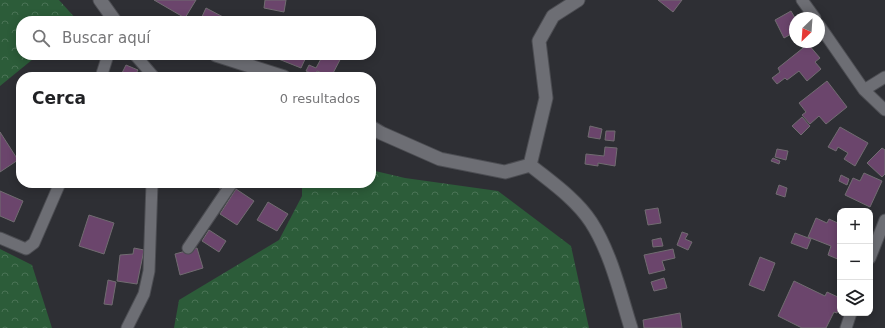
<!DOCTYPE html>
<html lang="es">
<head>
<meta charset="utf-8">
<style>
  body { margin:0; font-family:"DejaVu Sans",sans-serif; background:#f6f6f6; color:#202124 }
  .controls { position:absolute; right:12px; bottom:12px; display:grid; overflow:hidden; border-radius:8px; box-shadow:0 2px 10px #0003 }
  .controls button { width:36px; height:36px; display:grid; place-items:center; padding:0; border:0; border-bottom:1px solid #e0e0e0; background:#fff; color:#202124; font:20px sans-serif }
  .compass { position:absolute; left:789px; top:12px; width:36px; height:36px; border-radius:50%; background:#fff; box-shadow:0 2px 10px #0003; rotate:205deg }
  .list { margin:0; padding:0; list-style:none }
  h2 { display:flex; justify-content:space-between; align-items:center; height:52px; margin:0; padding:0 16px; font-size:17px }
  h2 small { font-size:13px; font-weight:400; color:#757577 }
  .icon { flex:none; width:22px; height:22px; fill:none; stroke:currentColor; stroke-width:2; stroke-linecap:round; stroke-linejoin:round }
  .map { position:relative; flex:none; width:885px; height:328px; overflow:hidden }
  .search { position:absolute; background:#fff; box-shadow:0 2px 10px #0003; left:16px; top:16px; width:360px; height:44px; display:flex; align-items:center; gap:10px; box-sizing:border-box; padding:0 14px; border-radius:16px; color:#757577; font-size:15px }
  .panel { position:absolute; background:#fff; box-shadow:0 2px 10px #0003; left:16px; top:72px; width:360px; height:116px; border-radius:16px }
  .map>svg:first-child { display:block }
</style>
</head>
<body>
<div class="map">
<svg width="885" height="328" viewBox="0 0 885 328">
  <defs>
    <pattern id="forest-crowns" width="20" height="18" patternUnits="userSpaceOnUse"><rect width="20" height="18" fill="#2c5c39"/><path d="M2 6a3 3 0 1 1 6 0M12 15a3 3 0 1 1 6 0" fill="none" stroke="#4a7355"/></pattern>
  </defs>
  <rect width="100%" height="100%" fill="#2e2f34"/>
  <!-- forest -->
  <path fill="url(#forest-crowns)" d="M0 0H59L78 21H21V55H38L0 86Z
    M371 170 405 178 498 191 571 246 589 328H174L179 300 279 240 302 196V183H371Z
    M0 249 32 265 52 328H0Z"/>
  <!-- building -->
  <path fill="#6b456c" stroke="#716c71" d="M154 0H196L185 18Z
    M265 0H286L284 12 264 8Z
    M658 0H682L673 12Z
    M206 8 227 19 226 21H200Z
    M791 11 795 18V32L784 38 775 20Z
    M808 44 820 58 815 62 821 69 807 81 799 71 787 80 785 78 777 84 772 78 780 72 778 68Z
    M277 55H307L301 68 276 58Z
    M323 55 342 56 331 77 317 71 315 75 306 71 309 65 316 68Z
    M126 65 138 70 134 77H120Z
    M827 81 847 107 826 124 819 116 810 124 802 115 806 112 799 103Z
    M802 117 810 126 801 135 792 126Z
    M590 126 602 129 600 139 588 137Z
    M840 127 868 143 855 166 844 159 848 153 838 147 836 151 828 147Z
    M606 131H615L614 141 605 140Z
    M0 132 18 160 0 172Z
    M605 147 617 148 615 166 598 163V166L585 164 586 154 604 156Z
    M882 148 885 150V174L882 177 867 163Z
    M777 149 788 151 786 160 775 157Z
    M773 158 780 161 779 164 771 161Z
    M864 173 882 181 870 207 845 195 853 178 860 181Z
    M841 175 849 179 847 185 839 181Z
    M212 183H224L221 189Z
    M779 185 787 188 785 197 776 194Z
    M236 189 254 201 237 225 220 214Z
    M0 191 23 201 14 222 0 216Z
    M268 202 288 214 277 231 257 220Z
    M658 208 661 223 648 225 645 210Z
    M89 215 114 223 104 254 79 246Z
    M816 218 827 223 829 219 840 224V260L828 255 831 246 808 237Z
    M209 230 226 241 219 252 202 241Z
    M682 232 688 234 685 239 692 242 688 250 677 245Z
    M795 233 811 239 807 249 791 243Z
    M661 238 663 246 653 247 652 240Z
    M134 248 144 250 137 284 117 281 120 255 133 254Z
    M197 248 203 268 180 275 175 254Z
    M673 249 675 258 662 261 665 270 649 274 644 255Z
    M760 257 775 263 764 291 749 285Z
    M664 278 667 288 654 291 651 282Z
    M108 280 116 282 112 305 104 304Z
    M794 281 825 296 827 292 840 298V307L837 313 834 312 826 328H802L778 316Z
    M680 313 682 328H644L643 320Z"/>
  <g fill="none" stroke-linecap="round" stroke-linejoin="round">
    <!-- minor casing -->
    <g stroke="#4c4d52" stroke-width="13">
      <path id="minor" d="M802 0 815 18
        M819 25 864 90 885 110
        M135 55 154 77
        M101 77 108 55
        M864 90 885 77
        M0 238 26 249 34 243 60 183
        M188 248 232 183
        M870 258 885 220
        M127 328 144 294 149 271 152 183
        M846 328 851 313"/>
    </g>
    <!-- tertiary casing -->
    <g stroke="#4c4d52" stroke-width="15">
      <path id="tertiary" d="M100 0 115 21
        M216 55 284 77
        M371 127 381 133 440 159 505 172 530 165 546 98 539 41 553 16 578 0
        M530 165C551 182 576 199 591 222 611 253 620 293 631 328"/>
    </g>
    <!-- minor -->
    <use href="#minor" stroke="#6d6e74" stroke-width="11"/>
    <!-- tertiary -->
    <use href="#tertiary" stroke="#6d6e74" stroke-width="13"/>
  </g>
</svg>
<div class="controls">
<button>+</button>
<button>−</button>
<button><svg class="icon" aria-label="layers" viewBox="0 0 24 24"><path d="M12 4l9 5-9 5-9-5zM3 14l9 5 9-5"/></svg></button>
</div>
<svg class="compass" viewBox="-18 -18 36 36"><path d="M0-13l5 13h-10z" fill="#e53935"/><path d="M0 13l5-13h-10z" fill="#757577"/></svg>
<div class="search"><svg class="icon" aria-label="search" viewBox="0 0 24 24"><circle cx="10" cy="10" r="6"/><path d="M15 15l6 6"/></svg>Buscar aquí</div>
<section class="panel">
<h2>Cerca<small>0 resultados</small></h2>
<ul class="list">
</ul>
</section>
</div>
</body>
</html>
